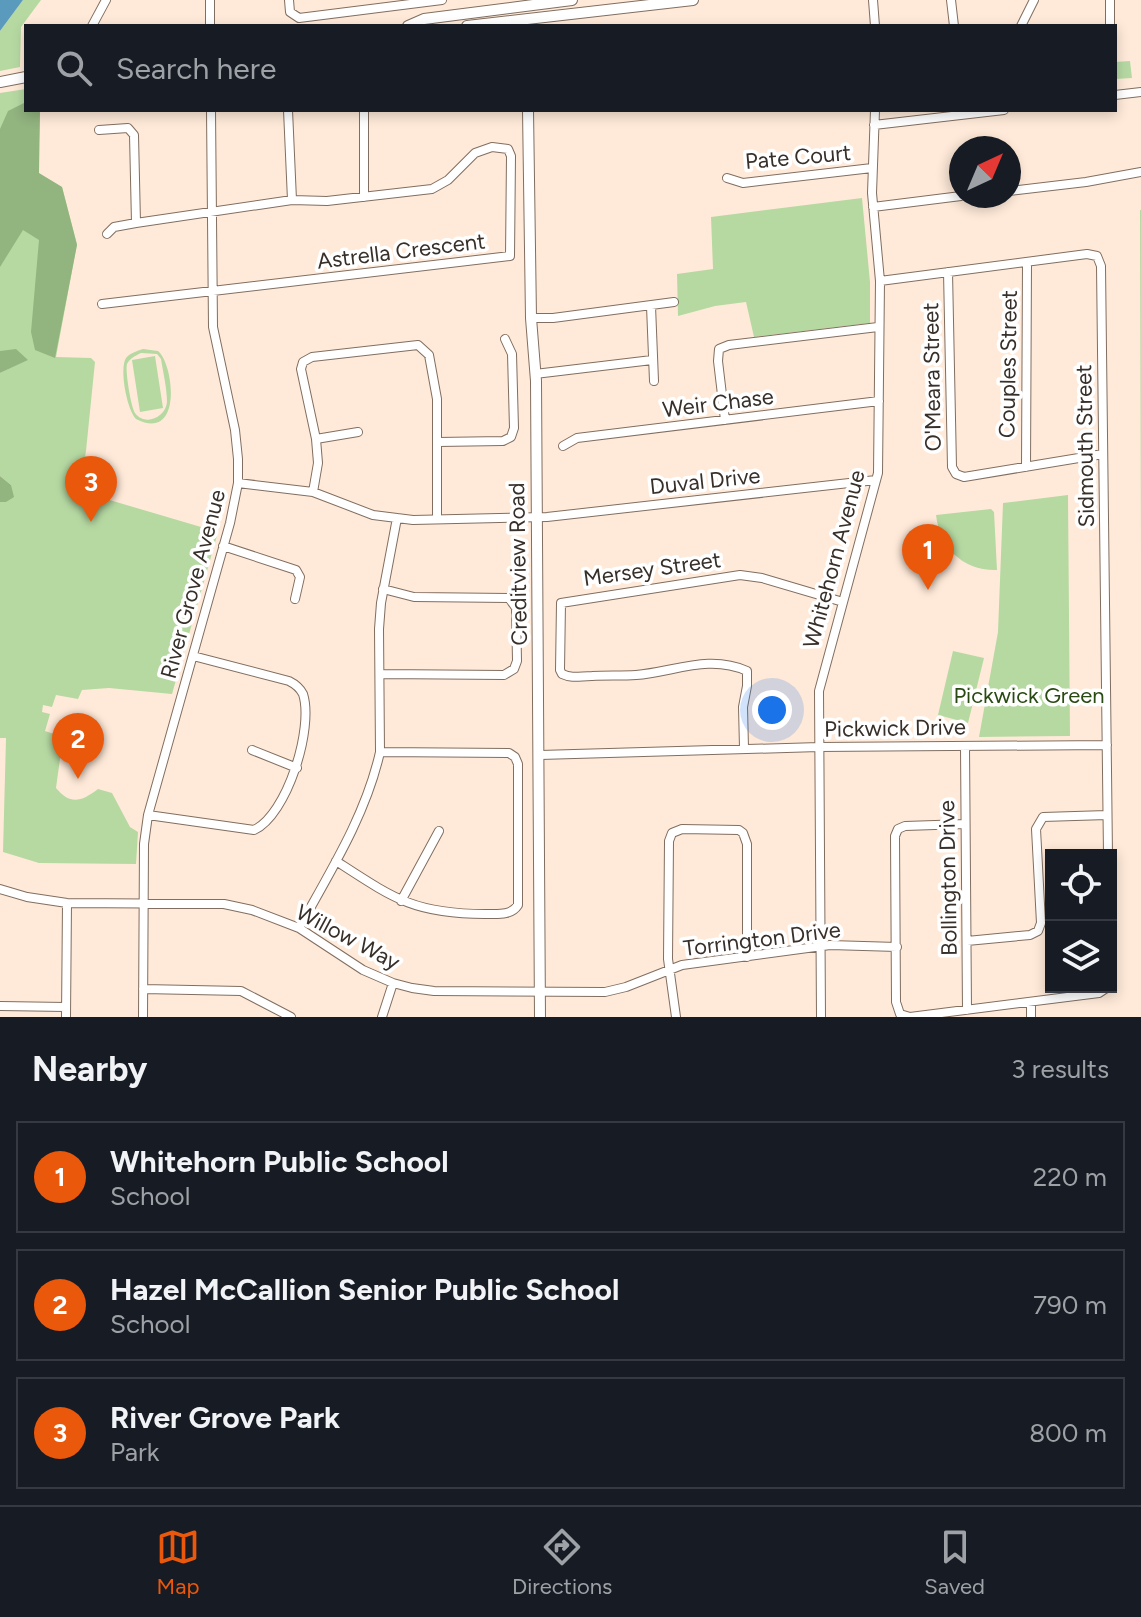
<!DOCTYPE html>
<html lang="en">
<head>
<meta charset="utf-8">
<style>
  body { margin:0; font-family:Figtree,sans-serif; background:#20242c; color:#f1f3f6 }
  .controls { position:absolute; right:24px; bottom:24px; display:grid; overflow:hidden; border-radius:0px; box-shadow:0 4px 12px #0003 }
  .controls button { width:72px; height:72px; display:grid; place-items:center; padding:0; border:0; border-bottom:2px solid #363941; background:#171b24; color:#f1f3f6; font:40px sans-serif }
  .compass { position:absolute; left:949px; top:136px; width:72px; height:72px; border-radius:50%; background:#171b24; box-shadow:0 4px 12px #0003; rotate:44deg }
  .you { position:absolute; left:772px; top:710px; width:28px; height:28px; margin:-20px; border:6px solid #fff; border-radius:50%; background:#1a73e8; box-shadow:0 0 0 12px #1a73e833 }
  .badge { display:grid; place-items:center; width:52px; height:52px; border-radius:50%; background:#ea580c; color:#fff; font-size:26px; font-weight:700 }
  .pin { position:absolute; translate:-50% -66px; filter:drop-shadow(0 2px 4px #0008) }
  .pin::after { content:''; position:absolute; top:42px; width:28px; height:24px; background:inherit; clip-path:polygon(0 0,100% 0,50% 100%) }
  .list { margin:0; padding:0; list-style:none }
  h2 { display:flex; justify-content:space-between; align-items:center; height:104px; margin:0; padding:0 32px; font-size:34px }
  h2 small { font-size:26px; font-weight:400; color:#9ea1a6 }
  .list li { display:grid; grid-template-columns:52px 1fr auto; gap:24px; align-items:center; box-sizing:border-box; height:112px; margin:0 16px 16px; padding:0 16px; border:2px solid #363941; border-radius:0px }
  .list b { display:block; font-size:30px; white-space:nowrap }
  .list p { margin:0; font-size:26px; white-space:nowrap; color:#9ea1a6 }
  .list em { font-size:26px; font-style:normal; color:#9ea1a6 }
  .icon { flex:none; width:44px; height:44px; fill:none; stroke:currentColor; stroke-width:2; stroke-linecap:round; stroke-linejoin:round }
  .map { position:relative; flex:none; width:1141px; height:1017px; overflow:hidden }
  .search { position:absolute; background:#171b24; box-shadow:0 4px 12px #0003; left:24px; right:24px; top:24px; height:88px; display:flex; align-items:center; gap:20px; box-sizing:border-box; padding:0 28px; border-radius:0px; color:#9ea1a6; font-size:30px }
  .sheet { height:488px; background:#171b24 }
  nav { display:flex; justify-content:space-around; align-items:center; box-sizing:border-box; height:112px; border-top:2px solid #363941; background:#171b24; font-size:22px; color:#9ea1a6 }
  nav a { display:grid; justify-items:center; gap:4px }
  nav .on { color:#ea580c }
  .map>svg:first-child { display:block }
</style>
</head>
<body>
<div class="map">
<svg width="1141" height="1017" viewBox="0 0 1141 1017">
  <rect width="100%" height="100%" fill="#ffead9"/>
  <!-- green -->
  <path fill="#b6d9a2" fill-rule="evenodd" d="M23 0H41L21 27 20 67 0 71V31Z
    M1130 61 1132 78 1115 79V62Z
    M26 89V110H40L38 173 62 187 77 244 56 357 91 358 95 362 86 451 79 491 218 532 172 694 109 688 82 690 78 699 56 695 52 707 43 705 42 712 50 714 45 731 63 737 56 788C70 805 81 802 98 789L112 793 130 827 138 832 136 864 39 863 3 852 6 738H0V502H6L11 485 0 476V373L27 360 0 351V93Z
    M862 198 870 282V323L754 337 746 302 715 306 678 316 677 274 713 269 711 217Z
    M1140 210H1141V554Z
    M143 349 158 351C174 364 183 443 136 419 127 410 119 369 126 358 130 353 137 351 143 349ZM141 353 157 354 161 359C163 372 167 388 167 402 166 417 145 427 135 413 131 407 125 371 127 364 130 358 135 356 141 353Z
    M155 356 163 408 140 412 132 360Z
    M1068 495 1070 736 979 737 998 632 1003 503Z
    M991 509 994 512 997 570C963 571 940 548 936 515Z
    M953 651 984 658 968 723 938 715Z"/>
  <!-- forest -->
  <path fill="#92b47f" d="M26 102V110H40L39 173 62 187 77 245 55 358 35 350 31 332 39 240 23 230 0 267V129L8 111Z
    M16 349 28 360 0 373V351Z
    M0 476 11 485 14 497 6 502H0Z"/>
  <!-- water -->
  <path fill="#5a9bbd" d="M0 0H23L0 31Z"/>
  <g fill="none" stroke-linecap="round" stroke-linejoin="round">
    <!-- minor casing -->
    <g stroke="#816e60" stroke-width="10">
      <path id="minor" d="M289 0 290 12 299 18 442 0
        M873 0 875 26
        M951 0 954 26
        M92 26 106 0
        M210 26V0
        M1021 26 1034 0
        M1110 26V0
        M1115 95 1141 92
        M288 110 292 200
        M364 110V197
        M874 125 1004 110
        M99 130 128 128 134 135 136 223
        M727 178 743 183 872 168
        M1009 191 1086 182 1141 172
        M873 207 961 196
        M948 272 952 467 956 474 964 477 1103 454
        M880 281 1087 254 1097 256 1101 266 1108 855
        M102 304 510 256 511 156 508 149 492 147 475 153 448 180 432 189 327 201 292 200 136 223 114 227 107 234
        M651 306 654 381
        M531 318H553L674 302
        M535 374 652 360
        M725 420 718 361 719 349 729 345 878 327
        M316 439 358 432
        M438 442 503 441 511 437 514 428 512 354 505 339
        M563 446 577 438 879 401
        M1026 467 1027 262
        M238 483 313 492 373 515 413 520 547 517 876 480
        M313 492 318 463 316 439 301 369 303 362 312 357 418 345 429 355 437 399V519
        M223 546 296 570 300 577 295 599
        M381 674 504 675 514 669 517 661 516 608 509 598 414 597 383 589
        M965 746 967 1010
        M744 748 743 707 747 686V671C709 654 674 672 636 675 621 676 606 675 592 676 580 676 573 679 562 674L560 670 561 603 740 575 762 578 843 602
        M252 750 297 768
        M540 755 819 747 1107 745
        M148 815 254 830C287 815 314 728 303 694 300 688 295 684 289 681L193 656
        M965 824 905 826 898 829 895 836 896 1002 900 1014 910 1017 1099 993 1108 987
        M336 861C393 898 414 914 485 914 497 914 511 916 518 905V764L515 757 509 753 380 752
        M0 889 27 897 67 903 224 904 252 910 299 928 363 970 393 983 412 988 434 991 605 992 626 987 682 965 830 945 897 947
        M401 901 439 831
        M299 928C330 872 366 815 380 752L379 629 381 603 397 518
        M967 941 1030 935 1038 931 1041 923 1036 829 1043 817 1107 815
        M143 989 241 991 291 1017
        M1031 1002V1017
        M0 1006 66 1007
        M66 1017 67 903
        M143 1017 144 844 148 815 230 523 238 483V459L235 430 213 327 211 110
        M382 1017 393 983
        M676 1017 668 959 669 841 672 833 682 829 739 830 743 833 747 844V957
        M821 1017 819 691 878 473 880 281 872 193 875 110"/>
    </g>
    <!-- major casing -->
    <g stroke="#816e60" stroke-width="12">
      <path id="major" d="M408 26 424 19 572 0
        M467 26 693 0
        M0 82 26 77
        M528 110 531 318 536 381 540 1017"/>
    </g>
    <!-- minor -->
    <use href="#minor" stroke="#fff" stroke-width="8"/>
    <!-- major -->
    <use href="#major" stroke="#fff" stroke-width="10"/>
  </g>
  <g text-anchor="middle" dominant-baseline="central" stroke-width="7" stroke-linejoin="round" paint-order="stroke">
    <!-- street labels -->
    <g font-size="22" fill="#372f29" stroke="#fff">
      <text transform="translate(798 157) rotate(-5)">Pate Court</text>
      <text transform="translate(401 251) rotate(-7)">Astrella Crescent</text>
      <text transform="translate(1008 364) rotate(-89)">Couples Street</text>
      <text transform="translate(932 377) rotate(-91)">O'Meara Street</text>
      <text transform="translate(718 403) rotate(-7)">Weir Chase</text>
      <text transform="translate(1085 446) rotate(-91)">Sidmouth Street</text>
      <text transform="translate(705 481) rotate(-6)">Duval Drive</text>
      <text transform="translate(834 559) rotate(-75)">Whitehorn Avenue</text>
      <text transform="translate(518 564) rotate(-91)">Creditview Road</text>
      <text transform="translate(652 569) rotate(-8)">Mersey Street</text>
      <text transform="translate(193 584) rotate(-75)">River Grove Avenue</text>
      <text transform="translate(895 728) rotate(-1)">Pickwick Drive</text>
      <text transform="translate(948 878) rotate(-91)">Bollington Drive</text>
      <text transform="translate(348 937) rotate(28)">Willow Way</text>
      <text transform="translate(762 939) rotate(-7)">Torrington Drive</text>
    </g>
    <!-- park labels -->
    <g font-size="22" fill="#2a4a13" stroke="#fff">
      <text x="1029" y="695">Pickwick Green</text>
    </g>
  </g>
</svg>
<div class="controls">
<button><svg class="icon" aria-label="locate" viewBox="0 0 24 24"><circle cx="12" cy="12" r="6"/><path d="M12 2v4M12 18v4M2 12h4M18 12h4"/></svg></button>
<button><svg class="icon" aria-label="layers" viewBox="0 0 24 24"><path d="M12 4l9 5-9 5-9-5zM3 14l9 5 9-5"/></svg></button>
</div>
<svg class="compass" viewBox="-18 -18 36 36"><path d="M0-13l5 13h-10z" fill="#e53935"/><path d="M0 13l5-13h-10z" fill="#9ea1a6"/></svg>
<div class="you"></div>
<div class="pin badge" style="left:928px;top:590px">1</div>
<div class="pin badge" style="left:78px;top:779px">2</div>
<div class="pin badge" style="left:91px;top:522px">3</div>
<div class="search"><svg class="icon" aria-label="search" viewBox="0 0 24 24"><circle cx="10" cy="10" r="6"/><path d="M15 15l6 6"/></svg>Search here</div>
</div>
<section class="sheet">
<h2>Nearby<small>3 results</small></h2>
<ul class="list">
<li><span class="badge">1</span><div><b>Whitehorn Public School</b><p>School</p></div><em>220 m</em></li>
<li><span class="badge">2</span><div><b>Hazel McCallion Senior Public School</b><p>School</p></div><em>790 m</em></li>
<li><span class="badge">3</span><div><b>River Grove Park</b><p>Park</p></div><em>800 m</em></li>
</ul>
</section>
<nav>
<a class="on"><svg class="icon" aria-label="map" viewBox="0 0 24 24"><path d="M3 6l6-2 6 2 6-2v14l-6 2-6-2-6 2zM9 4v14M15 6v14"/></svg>Map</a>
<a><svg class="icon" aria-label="directions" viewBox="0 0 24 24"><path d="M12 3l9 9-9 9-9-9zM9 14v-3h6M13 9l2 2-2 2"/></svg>Directions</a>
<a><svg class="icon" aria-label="saved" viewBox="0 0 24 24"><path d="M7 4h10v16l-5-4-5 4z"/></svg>Saved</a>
</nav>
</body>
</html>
